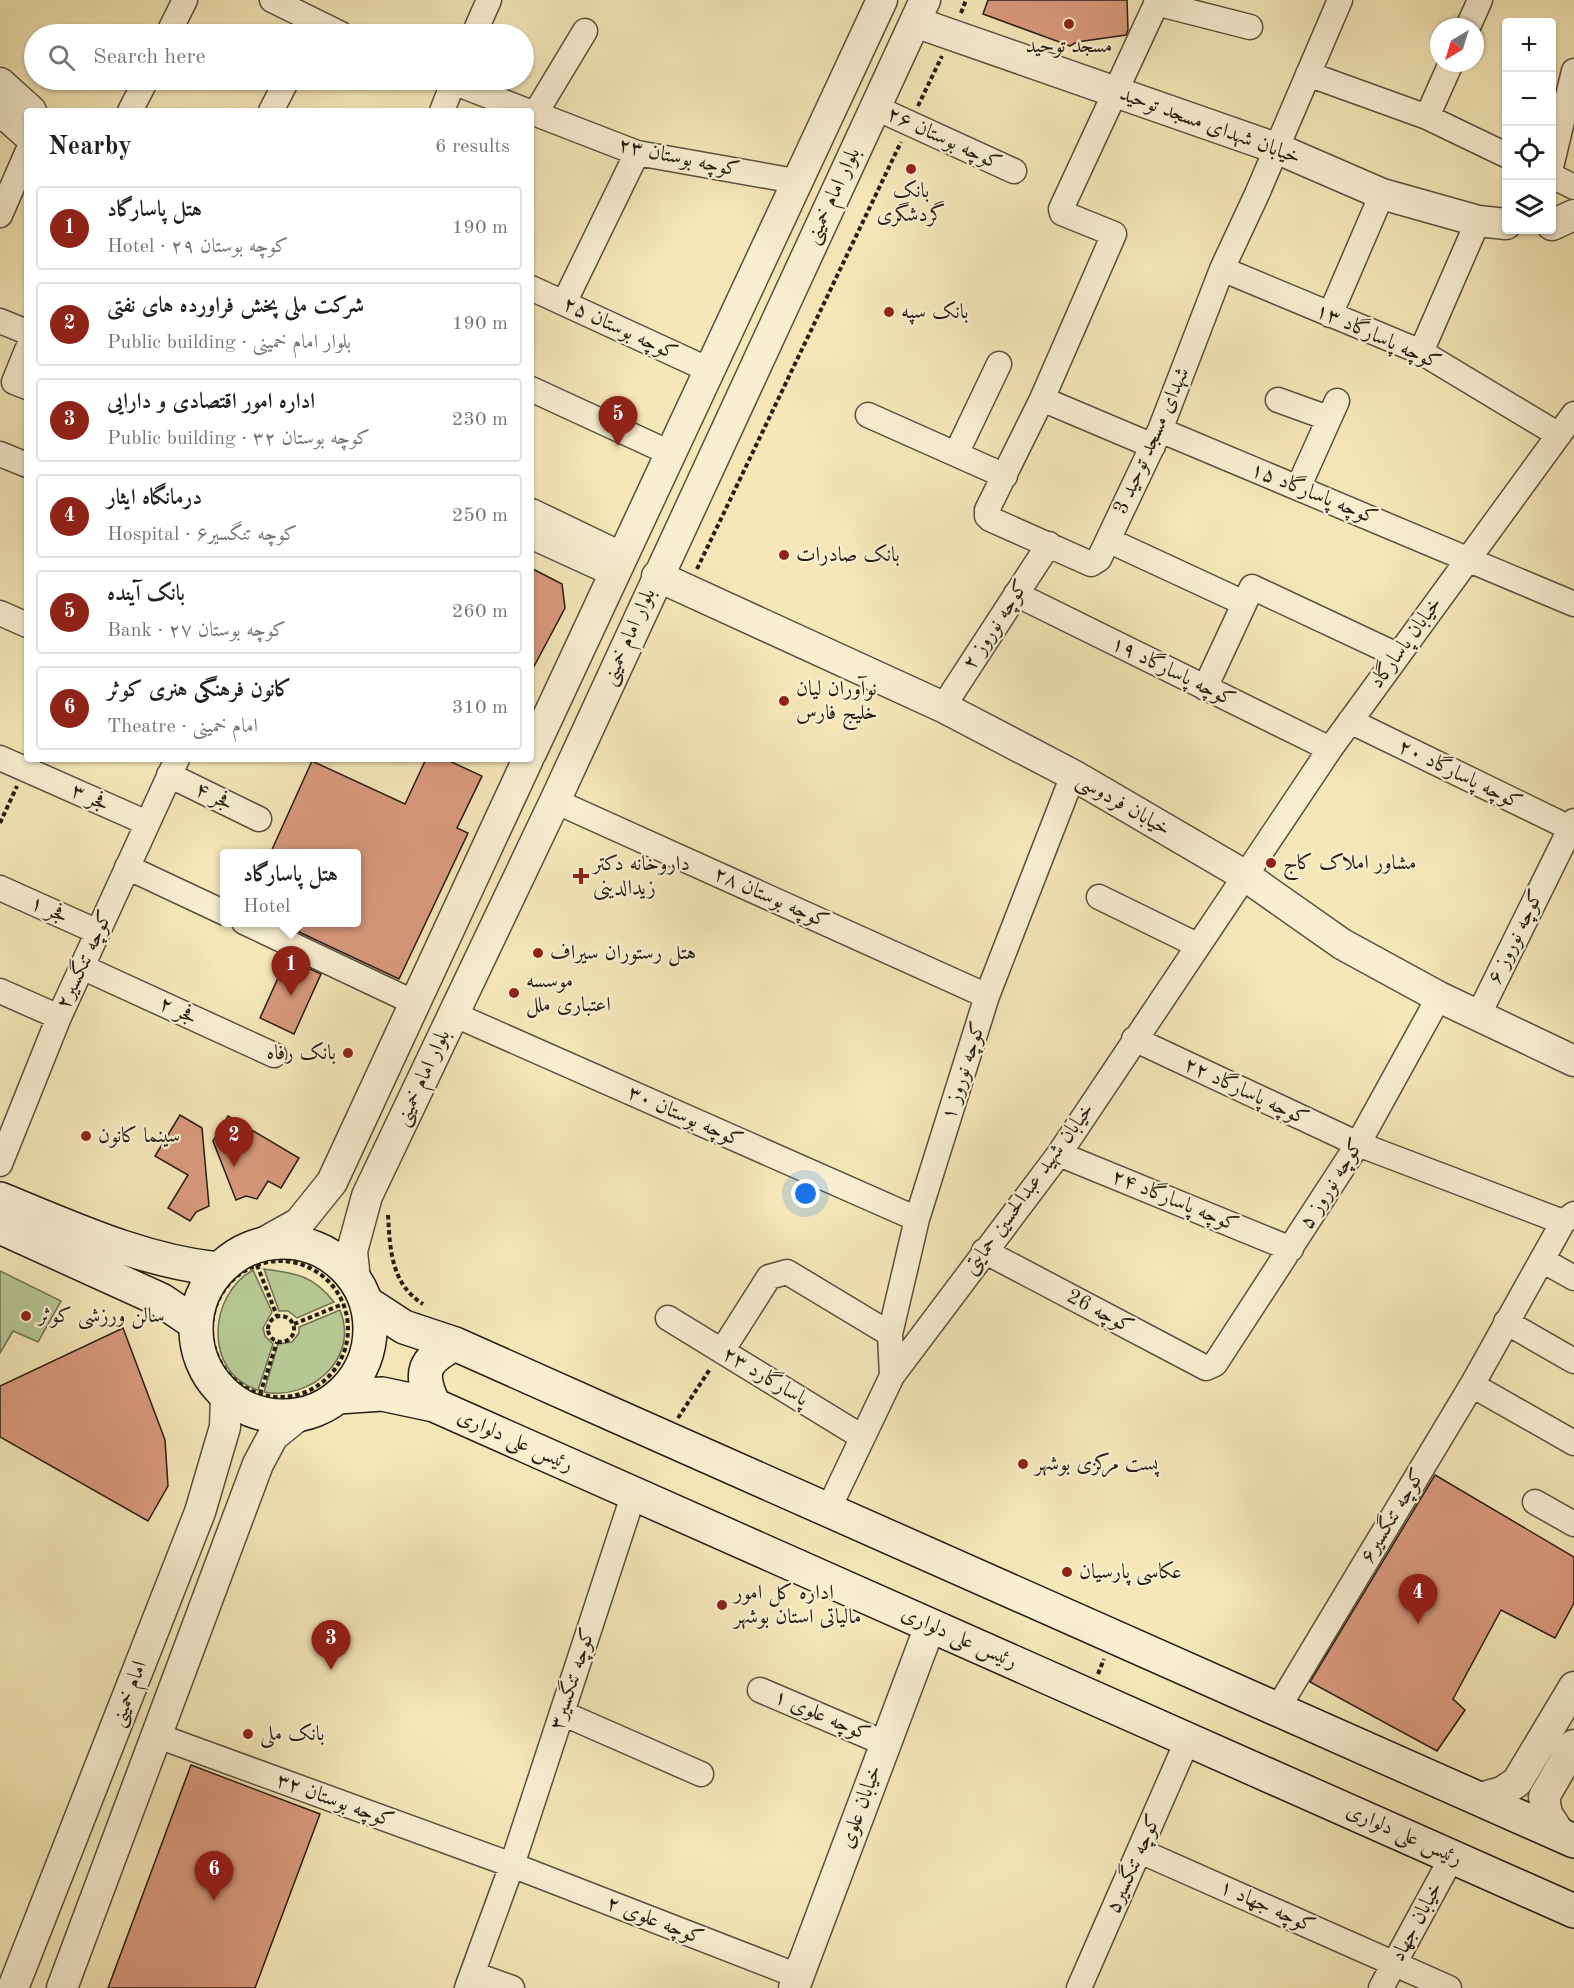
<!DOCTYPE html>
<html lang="en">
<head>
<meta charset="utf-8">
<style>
  body { margin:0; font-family:"Old Standard TT",Amiri,serif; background:#f6f6f6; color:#202124 }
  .controls { position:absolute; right:18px; top:18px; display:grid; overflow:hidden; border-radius:6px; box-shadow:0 2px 4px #0004 }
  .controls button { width:54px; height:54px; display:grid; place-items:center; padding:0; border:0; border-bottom:2px solid #e0e0e0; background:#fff; color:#202124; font:30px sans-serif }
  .compass { position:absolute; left:1430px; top:18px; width:54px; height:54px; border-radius:50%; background:#fff; box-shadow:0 2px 4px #0004; rotate:218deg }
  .you { position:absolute; left:806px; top:1194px; width:21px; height:21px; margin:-15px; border:4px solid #fff; border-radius:50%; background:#1a73e8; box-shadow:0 0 0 9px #1a73e833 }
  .badge { display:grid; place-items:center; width:39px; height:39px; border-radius:50%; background:#8f2418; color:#fff; font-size:20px; font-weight:700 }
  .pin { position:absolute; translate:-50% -50px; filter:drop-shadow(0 2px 3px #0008) }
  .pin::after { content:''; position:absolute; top:32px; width:21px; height:18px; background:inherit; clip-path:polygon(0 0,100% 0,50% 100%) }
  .popup { position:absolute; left:220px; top:849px; width:141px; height:78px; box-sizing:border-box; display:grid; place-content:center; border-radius:6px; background:#fff; filter:drop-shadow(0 2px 4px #0005); font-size:20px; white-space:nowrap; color:#757577 }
  .popup b { font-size:22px; color:#202124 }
  .popup::after { content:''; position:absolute; left:50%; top:100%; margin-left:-12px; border:12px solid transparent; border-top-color:#fff }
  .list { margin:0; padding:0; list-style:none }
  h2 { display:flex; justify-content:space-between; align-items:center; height:78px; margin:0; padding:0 24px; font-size:26px }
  h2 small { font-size:20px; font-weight:400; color:#757577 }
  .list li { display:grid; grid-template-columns:39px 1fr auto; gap:18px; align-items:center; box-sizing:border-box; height:84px; margin:0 12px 12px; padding:0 12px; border:2px solid #e0e0e0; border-radius:6px }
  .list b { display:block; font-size:22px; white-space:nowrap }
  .list p { margin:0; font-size:20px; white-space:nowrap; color:#757577 }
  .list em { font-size:20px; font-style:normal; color:#757577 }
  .icon { flex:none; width:33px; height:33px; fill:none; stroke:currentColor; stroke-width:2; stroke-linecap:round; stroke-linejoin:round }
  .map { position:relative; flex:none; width:1574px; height:1988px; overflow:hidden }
  .search { position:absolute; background:#fff; box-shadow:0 2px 4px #0004; left:24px; top:24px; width:510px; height:66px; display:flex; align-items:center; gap:15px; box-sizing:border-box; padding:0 21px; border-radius:33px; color:#757577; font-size:22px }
  .panel { position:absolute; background:#fff; box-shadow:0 2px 4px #0004; left:24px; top:108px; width:510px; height:654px; border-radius:6px }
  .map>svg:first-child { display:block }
</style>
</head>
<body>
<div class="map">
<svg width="1574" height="1988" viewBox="0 0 1574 1988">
  <rect width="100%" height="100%" fill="#f5e7b8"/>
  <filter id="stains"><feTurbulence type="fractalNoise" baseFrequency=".00333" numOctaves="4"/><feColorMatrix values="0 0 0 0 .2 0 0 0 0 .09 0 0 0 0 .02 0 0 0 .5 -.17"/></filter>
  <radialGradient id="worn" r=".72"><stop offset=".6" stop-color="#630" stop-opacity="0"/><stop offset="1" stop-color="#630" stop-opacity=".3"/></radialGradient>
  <!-- green -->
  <path fill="#b6c793" stroke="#6e7253" stroke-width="1.5" d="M264 1269C295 1273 313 1275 334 1302L297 1318 288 1311H279Z
    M253 1270 272 1312 263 1328 265 1336 273 1344 258 1390C203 1373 208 1295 253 1270Z
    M0 1271 61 1301 38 1342 13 1331 0 1353Z
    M340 1310C360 1359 310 1401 264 1392L278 1344 292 1342 299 1333V1327Z"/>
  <!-- building -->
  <path fill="#da9a7d" stroke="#261d13" stroke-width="1.5" d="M988 0H1127L1128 30 1126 35 1077 42 1070 46 983 14Z
    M531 568 562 584 565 608 531 672Z
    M426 759H445L482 776 457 828 468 833 399 979 299 932 303 922H357V854H270L312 761 405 804Z
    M287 958 321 974 294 1034 260 1018Z
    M180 1115 202 1128 209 1206 196 1212 190 1221 168 1208 188 1175 155 1156Z
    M228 1116 299 1158 281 1188 268 1181 257 1199 246 1196 236 1200 213 1141Z
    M123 1328 165 1440 168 1486 148 1521 0 1437V1386Z
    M1435 1475 1574 1557V1603L1555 1638 1501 1610 1453 1699 1465 1710 1437 1751 1310 1682Z
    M191 1765 320 1814 255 1988H108Z"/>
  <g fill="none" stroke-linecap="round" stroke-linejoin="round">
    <!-- minor casing -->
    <g stroke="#5a503c" stroke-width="27">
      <path id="minor" d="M272 0 341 34
        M1158 0 1061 209 1062 213 1114 234 1042 399 987 510V516L990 519 1091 564 1099 559 1160 430 1222 269 1257 194 1340 0
        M1156 3 1250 27
        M1468 27 1480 0
        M168 34 185 0
        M474 34 489 0
        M1308 74 1427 117 1506 155
        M453 82 527 111
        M874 107 1014 171
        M130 111 146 80
        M271 111 287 80
        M442 111 454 80
        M531 112 637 153 795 181
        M535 114 585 31
        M1427 117 1451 63
        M1552 163 1574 71
        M1552 176 1574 187
        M0 215 27 153
        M1222 269 1421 352 1559 435
        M531 288 709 370
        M564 303 637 153
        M1330 315 1382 194
        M0 321 27 332
        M27 350 14 382 27 387
        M1421 352 1478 221
        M531 389 672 454
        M1042 399 1153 446
        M1278 400 1328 418
        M868 415 1005 476
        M1160 430 1574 604
        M0 454 27 465
        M956 454 999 364
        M1298 488 1337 401
        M1108 540 1244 603
        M1016 594 1330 749
        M0 613 27 625
        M1205 688 1252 587 1397 655
        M943 707 1049 544
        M1350 721 1574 830
        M0 758 147 823
        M169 775 259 819
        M555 801 987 996
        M127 867 225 913
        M0 888 98 932
        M1099 897 1197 945
        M244 922 415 1003
        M82 967 274 1055
        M0 991 59 1017
        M453 1014 917 1219
        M1479 1014 1574 821
        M1134 1039 1358 1144 1563 1222
        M1059 1154 1291 1249
        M0 1164 59 1017 177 759
        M984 1251 1206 1368 1215 1364 1358 1144 1439 997
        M1542 1260 1574 1278
        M668 1318 862 1437
        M1506 1322 1574 1361
        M722 1351 769 1277 787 1272 890 1334
        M892 1376 890 1334 917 1219 987 996 1073 775
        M1472 1385 1574 1443
        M1535 1502 1574 1524
        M828 1510 892 1376 1059 1154 1330 749 1574 414
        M760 1690 884 1743
        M1278 1708 1472 1385 1563 1222 1574 1214
        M562 1713 701 1774
        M158 1736 512 1865 798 1976
        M1140 1851 1449 1988
        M473 1974 512 1988
        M467 1988 512 1865 634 1493
        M1079 1988 1188 1739
        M1381 1988 1452 1857"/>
    </g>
    <!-- tertiary casing -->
    <g stroke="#5a503c" stroke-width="33">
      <path id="tertiary" d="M915 22 1276 148 1382 194 1478 221 1506 224
        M0 83 31 111
        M0 110 27 134
        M1552 225 1574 215
        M531 514 610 552 618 566H603L531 533
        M657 576 943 707 1073 775 1244 875 1342 944 1439 997 1574 1061
        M531 753 882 0
        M265 1242 299 1223 332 1182 528 759
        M355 1280 352 1251 367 1196 555 801 925 0
        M1480 1798 1502 1792 1517 1782 1574 1687
        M1560 1834 1547 1814 1544 1797 1574 1745
        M13 1988 200 1512 225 1427 226 1396
        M62 1988 258 1464 273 1436 299 1415
        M794 1988 930 1626"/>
    </g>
    <!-- secondary casing -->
    <g stroke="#261d13" stroke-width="36">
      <path id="secondary" d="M0 1199C72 1228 139 1260 217 1269
        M0 1227 161 1300 195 1323
        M196 1329a87 87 0 1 1 174 0a87 87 0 1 1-174 0Z
        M367 1303 404 1327 455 1344 612 1414 1574 1841
        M338 1397 382 1394 434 1405 1574 1911
        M434 1405C419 1373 422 1361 455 1344"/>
    </g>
    <!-- path -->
    <path stroke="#261d13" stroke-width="4" stroke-dasharray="4.5 3" stroke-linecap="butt" d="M961 13 966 0
      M918 106 942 56
      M697 569 901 142
      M0 823 17 786
      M388 1215C390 1249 391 1284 423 1304
      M212 1329a68 68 0 1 1 136 0a68 68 0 1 1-136 0Z
      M257 1265 277 1316
      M268 1329a13 13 0 1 1 26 0a13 13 0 1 1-26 0Z
      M294 1324 343 1304
      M260 1394 277 1342
      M678 1418 710 1369
      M1098 1674 1104 1659"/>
    <!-- minor -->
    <use href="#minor" stroke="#f8efd1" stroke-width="24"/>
    <!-- tertiary -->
    <use href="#tertiary" stroke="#f8efd1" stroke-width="30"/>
    <!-- secondary -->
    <use href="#secondary" stroke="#f8efd1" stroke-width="33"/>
  </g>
  <!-- markers -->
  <g fill="#8f2418" stroke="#f8efd1" stroke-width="2">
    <circle cx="1069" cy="24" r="6"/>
    <circle cx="911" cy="169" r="6"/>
    <circle cx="889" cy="312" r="6"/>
    <circle cx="784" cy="555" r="6"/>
    <circle cx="784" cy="701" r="6"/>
    <circle cx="1271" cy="863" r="6"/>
    <path d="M578 867h6v6h6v6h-6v6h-6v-6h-6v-6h6z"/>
    <circle cx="538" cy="953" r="6"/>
    <circle cx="514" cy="993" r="6"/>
    <circle cx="348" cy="1053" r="6"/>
    <circle cx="86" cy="1136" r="6"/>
    <circle cx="26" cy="1316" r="6"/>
    <circle cx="1023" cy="1464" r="6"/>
    <circle cx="1067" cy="1572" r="6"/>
    <circle cx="722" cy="1605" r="6"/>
    <circle cx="248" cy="1734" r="6"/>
  </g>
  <g text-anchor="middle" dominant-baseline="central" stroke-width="4.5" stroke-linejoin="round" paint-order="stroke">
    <!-- poi labels -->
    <g font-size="21" fill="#261d13" stroke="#f8efd1" text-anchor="start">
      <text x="1069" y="46" text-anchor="middle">مسجد توحید</text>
      <text x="911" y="191" text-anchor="middle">بانک<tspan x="911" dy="24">گردشگری</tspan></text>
      <text x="901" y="312">بانک سپه</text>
      <text x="796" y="555">بانک صادرات</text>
      <text x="796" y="689">نوآوران لیان<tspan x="796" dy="24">خلیج فارس</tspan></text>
      <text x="1283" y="863">مشاور املاک کاج</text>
      <text x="593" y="864">داروخانه دکتر<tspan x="593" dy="24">زیدالدینی</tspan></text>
      <text x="550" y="953">هتل رستوران سیراف</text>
      <text x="526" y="981">موسسه<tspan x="526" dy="24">اعتباری ملل</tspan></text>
      <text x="336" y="1053" text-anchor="end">بانک رفاه</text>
      <text x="98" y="1136">سینما کانون</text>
      <text x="38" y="1316">سالن ورزشی کوثر</text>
      <text x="1035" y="1464">پست مرکزی بوشهر</text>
      <text x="1079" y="1572">عکاسی پارسیان</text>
      <text x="734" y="1593">اداره کل امور<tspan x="734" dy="24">مالیاتی استان بوشهر</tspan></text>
      <text x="260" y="1734">بانک ملی</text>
    </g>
    <!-- street labels -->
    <g font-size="21" fill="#261d13" stroke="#f8efd1">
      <text transform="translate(1210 126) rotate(20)">خیابان شهدای مسجد توحید</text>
      <text transform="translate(944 139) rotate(25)">کوچه بوستان ۲۶</text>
      <text transform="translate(679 158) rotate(12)">کوچه بوستان ۲۳</text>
      <text transform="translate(833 196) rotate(-65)">بلوار امام خمینی</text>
      <text transform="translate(620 329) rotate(25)">کوچه بوستان ۲۵</text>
      <text transform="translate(1378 337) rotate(24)">کوچه پاسارگاد ۱۳</text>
      <text transform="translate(1152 441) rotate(-66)">شهدای مسجد توحید 3</text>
      <text transform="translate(1314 494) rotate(22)">کوچه پاسارگاد ۱۵</text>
      <text transform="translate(996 625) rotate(-57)">کوچه نوروز ۲</text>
      <text transform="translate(629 637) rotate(-66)">بلوار امام خمینی</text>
      <text transform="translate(1406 643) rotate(-54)">خیابان پاسارگاد</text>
      <text transform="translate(1173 672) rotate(26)">کوچه پاسارگاد ۱۹</text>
      <text transform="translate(1460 775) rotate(26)">کوچه پاسارگاد ۲۰</text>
      <text transform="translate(214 797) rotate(26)">فجر ۴</text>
      <text transform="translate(90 798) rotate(24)">فجر ۳</text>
      <text transform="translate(1123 805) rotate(30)">خیابان فردوسی</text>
      <text transform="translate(771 898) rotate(24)">کوچه بوستان ۲۸</text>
      <text transform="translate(49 910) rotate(24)">فجر ۱</text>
      <text transform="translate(1516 937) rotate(-64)">کوچه نوروز ۶</text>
      <text transform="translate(85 960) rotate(-65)">کوچه تنگسیر۲</text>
      <text transform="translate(178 1011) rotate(25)">فجر ۲</text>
      <text transform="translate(964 1071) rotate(-72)">کوچه نوروز ۱</text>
      <text transform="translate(423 1078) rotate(-65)">بلوار امام خمینی</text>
      <text transform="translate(1246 1092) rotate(25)">کوچه پاسارگاد ۲۲</text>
      <text transform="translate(685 1117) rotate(24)">کوچه بوستان ۳۰</text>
      <text transform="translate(1332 1184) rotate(-58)">کوچه نوروز ۵</text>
      <text transform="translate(1029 1189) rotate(-54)">خیابان شهید عبدالحسین حمایتی</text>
      <text transform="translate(1175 1201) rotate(22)">کوچه پاسارگاد ۲۴</text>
      <text transform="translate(1100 1312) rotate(28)">کوچه 26</text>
      <text transform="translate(765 1377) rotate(31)">پاسارگارد ۲۳</text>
      <text transform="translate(515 1441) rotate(24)">رئیس علی دلواری</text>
      <text transform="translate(1393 1516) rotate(-59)">کوچه تنگسیر۶</text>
      <text transform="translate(959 1638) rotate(24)">رئیس علی دلواری</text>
      <text transform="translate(573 1679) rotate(-72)">کوچه تنگسیر۳</text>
      <text transform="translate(129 1694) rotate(-69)">امام خمینی</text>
      <text transform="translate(822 1716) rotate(23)">کوچه علوی ۱</text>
      <text transform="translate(335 1801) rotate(20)">کوچه بوستان ۳۲</text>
      <text transform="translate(861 1807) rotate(-70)">خیابان علوی</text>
      <text transform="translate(1404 1835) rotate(24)">رئیس علی دلواری</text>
      <text transform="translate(1134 1864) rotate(-66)">کوچه تنگسیر۵</text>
      <text transform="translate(1267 1907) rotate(24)">کوچه جهاد ۱</text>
      <text transform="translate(655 1921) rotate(21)">کوچه علوی ۲</text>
      <text transform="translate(1417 1922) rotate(-62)">خیابان جهاد</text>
    </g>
  </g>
  <rect width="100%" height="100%" filter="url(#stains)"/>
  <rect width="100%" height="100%" fill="url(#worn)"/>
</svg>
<div class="controls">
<button>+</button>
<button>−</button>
<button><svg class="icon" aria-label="locate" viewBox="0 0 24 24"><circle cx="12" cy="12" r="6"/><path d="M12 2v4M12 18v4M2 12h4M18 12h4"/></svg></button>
<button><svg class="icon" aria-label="layers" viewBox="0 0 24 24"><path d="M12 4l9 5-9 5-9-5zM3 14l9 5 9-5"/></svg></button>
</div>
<svg class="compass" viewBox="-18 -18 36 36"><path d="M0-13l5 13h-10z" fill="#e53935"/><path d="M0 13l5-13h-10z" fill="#757577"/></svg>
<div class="you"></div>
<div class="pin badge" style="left:291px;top:996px">1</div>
<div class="popup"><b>هتل پاسارگاد</b>Hotel</div>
<div class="pin badge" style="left:234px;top:1167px">2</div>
<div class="pin badge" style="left:331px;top:1670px">3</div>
<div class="pin badge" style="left:1418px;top:1624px">4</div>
<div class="pin badge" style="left:618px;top:446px">5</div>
<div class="pin badge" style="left:214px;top:1901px">6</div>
<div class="search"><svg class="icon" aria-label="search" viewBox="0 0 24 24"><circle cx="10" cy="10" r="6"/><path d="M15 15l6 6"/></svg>Search here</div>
<section class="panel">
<h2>Nearby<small>6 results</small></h2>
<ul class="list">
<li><span class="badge">1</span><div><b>هتل پاسارگاد</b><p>Hotel · کوچه بوستان ۲۹</p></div><em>190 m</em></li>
<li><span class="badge">2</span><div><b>شرکت ملی پخش فراورده های نفتی</b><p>Public building · بلوار امام خمینی</p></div><em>190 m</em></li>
<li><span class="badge">3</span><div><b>اداره امور اقتصادی و دارایی</b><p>Public building · کوچه بوستان ۳۲</p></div><em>230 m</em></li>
<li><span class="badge">4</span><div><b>درمانگاه ایثار</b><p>Hospital · کوچه تنگسیر۶</p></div><em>250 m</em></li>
<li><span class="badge">5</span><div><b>بانک آینده</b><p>Bank · کوچه بوستان ۲۷</p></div><em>260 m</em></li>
<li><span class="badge">6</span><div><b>کانون فرهنگی هنری کوثر</b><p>Theatre · امام خمینی</p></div><em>310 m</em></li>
</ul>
</section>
</div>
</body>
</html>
